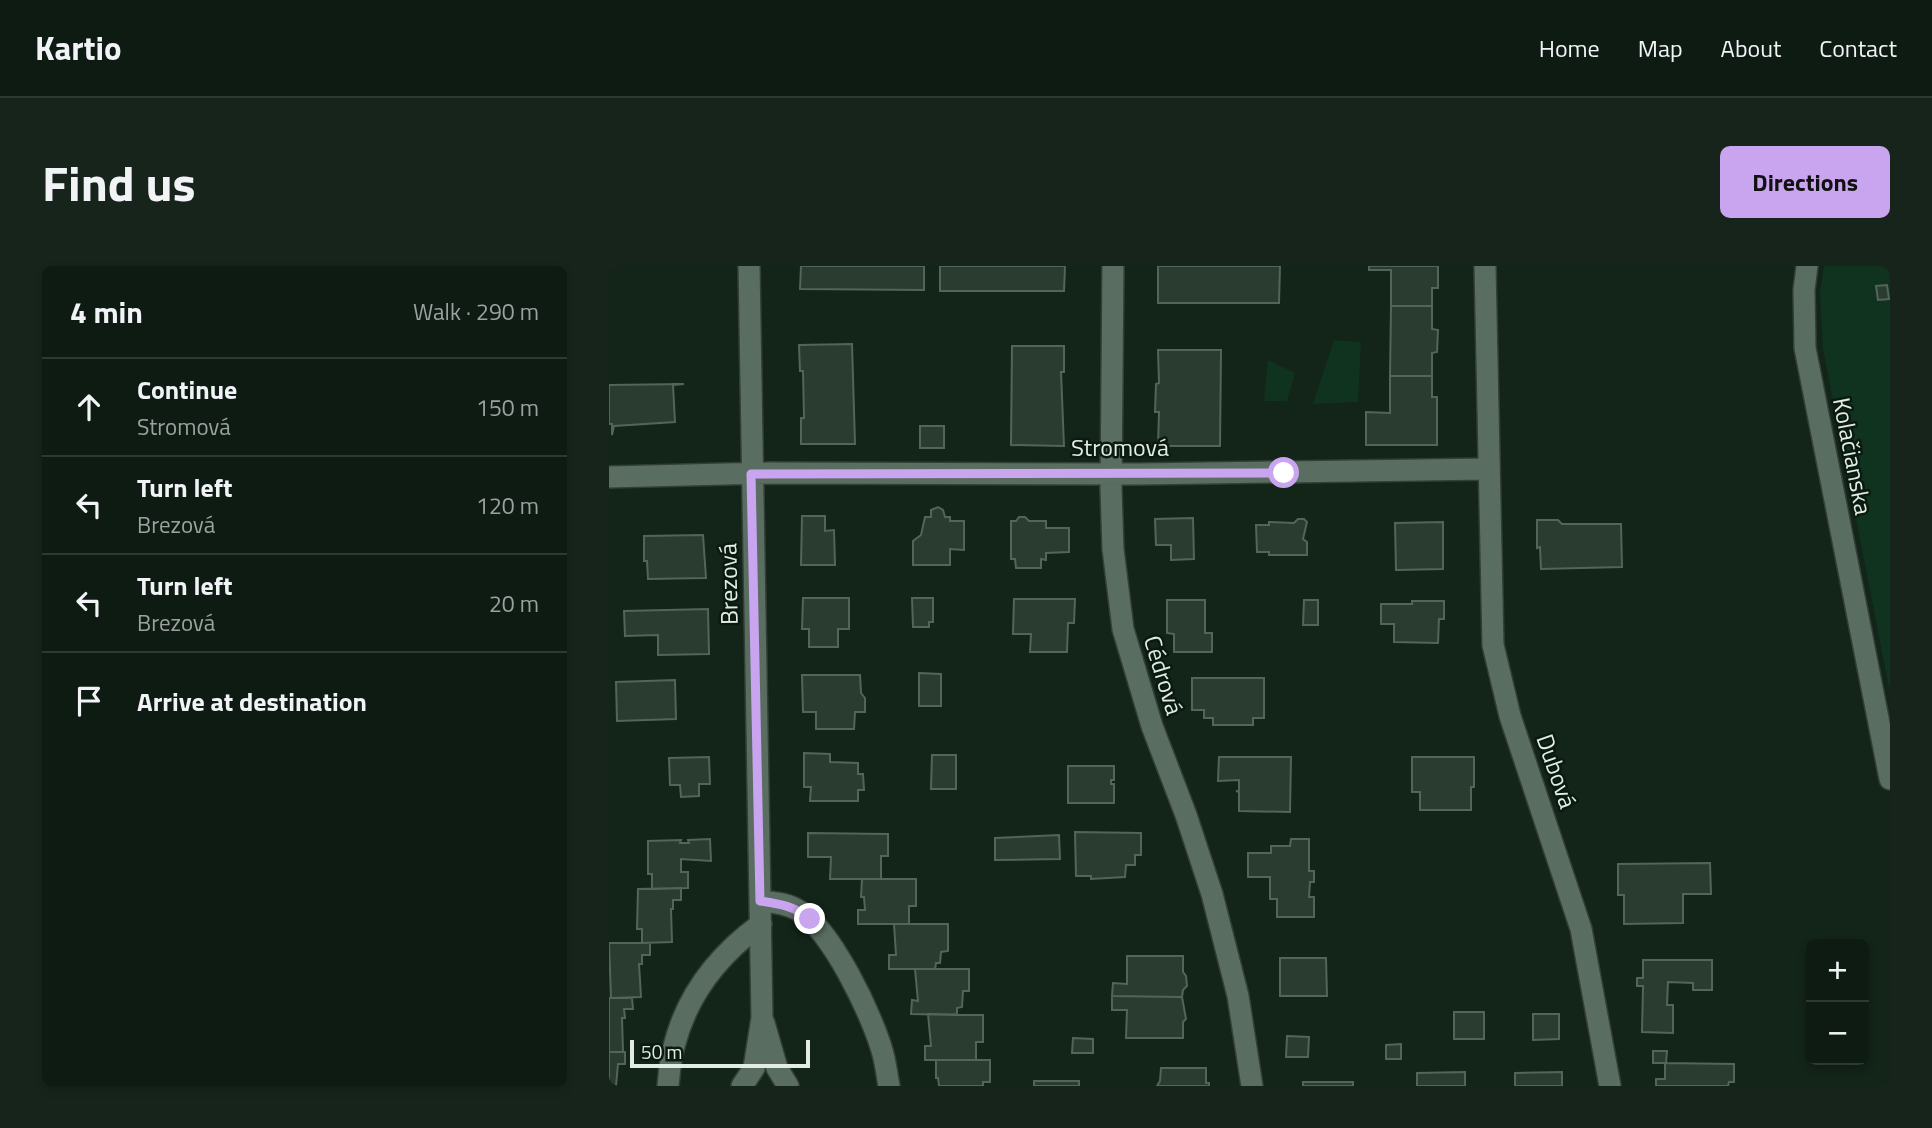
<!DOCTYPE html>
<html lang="en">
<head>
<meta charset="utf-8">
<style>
  body { margin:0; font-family:"Titillium Web",sans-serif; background:#17241c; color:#f1f3f6 }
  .controls { position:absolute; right:21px; bottom:21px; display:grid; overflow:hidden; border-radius:10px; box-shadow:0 4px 10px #0003 }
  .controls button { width:63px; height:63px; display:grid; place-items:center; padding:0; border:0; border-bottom:2px solid #2e3933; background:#0e1b13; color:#f1f3f6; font:35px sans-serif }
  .scale { position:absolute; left:21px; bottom:18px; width:180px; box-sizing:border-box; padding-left:7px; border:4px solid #e1ece4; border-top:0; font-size:19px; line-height:24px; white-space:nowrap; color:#e1ece4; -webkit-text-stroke:5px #0a1a10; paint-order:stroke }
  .stop { position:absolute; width:21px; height:21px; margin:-16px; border:5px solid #c8a5ee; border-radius:50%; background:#fff }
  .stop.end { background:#c8a5ee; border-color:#fff; box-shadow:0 2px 7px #0008 }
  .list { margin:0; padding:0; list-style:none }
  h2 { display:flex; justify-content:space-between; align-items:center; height:91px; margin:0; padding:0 28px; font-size:30px }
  h2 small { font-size:23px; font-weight:400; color:#9ba1a0 }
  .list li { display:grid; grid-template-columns:46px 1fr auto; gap:21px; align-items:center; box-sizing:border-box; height:98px; padding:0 28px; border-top:2px solid #2e3933 }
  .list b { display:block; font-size:26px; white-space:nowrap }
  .list p { margin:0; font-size:23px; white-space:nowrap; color:#9ba1a0 }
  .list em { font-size:23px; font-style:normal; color:#9ba1a0 }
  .icon { flex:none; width:38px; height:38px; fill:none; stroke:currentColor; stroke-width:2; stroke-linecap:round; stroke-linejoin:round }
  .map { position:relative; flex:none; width:1281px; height:820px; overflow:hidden; border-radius:10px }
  header { display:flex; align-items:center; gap:42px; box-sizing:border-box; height:98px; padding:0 35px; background:#0e1b13; border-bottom:2px solid #2e3933 }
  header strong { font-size:33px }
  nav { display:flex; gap:38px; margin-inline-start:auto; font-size:24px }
  .intro { display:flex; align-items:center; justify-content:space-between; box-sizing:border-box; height:168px; padding:0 42px }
  h1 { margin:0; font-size:49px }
  .button { padding:18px 32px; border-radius:10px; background:#c8a5ee; color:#111; font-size:24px; font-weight:700 }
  main { display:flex; gap:42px; padding:0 42px }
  aside { flex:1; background:#0e1b13; border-radius:10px; box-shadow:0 4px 10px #0003 }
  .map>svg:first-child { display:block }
</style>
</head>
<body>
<header>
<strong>Kartio</strong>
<nav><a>Home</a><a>Map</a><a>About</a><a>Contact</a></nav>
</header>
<div class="intro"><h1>Find us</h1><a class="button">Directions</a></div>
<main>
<aside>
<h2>4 min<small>Walk · 290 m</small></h2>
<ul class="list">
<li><svg class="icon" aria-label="ahead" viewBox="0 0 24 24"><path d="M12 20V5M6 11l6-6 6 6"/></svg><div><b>Continue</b><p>Stromová</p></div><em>150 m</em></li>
<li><svg class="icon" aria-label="left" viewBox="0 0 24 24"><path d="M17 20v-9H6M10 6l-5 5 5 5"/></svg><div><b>Turn left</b><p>Brezová</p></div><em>120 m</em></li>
<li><svg class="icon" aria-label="left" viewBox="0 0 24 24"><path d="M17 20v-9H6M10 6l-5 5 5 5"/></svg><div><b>Turn left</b><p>Brezová</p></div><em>20 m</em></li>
<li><svg class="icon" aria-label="arrive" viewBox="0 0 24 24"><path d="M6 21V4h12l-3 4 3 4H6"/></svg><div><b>Arrive at destination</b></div></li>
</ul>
</aside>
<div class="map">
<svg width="1281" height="820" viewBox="0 0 1281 820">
  <rect width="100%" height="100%" fill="#132419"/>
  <!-- green -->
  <path fill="#0f331f" d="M1215 0H1281V427L1214 83 1211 26Z
    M725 74 752 76 749 136 704 138Z
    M659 94 686 107 678 135H655Z"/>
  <!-- building -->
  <path fill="#2a3b30" stroke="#536559" stroke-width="2" d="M192 0H315V24L191 23Z
    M331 0H456L455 25H331Z
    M549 0H671L670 37H549Z
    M760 0H829V22H823V40H782V4H760Z
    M1278 19 1280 33 1269 34 1267 20Z
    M782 40H823V63L829 64 828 86 823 87V110H781Z
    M243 78 246 178H192V152H195L194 105H191L190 79Z
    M403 80H455V106H452L455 180 402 179Z
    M549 84H612L611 180H549L550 146H546L547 118 550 117Z
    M781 110H823V131H828V179H757V146L781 147Z
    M75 118 64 119 66 156 5 160 3 169V158H0V119Z
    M311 160H335V182H311Z
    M329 241 334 244 336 251H341V255H355V284L341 283V299H304V275L312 269 316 251H322V244Z
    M193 250H216V265L225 264 226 299H192Z
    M410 251H416L420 255H437V262H460V286L437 287V294L432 293V302H407L406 293H402V255H407Z
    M584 252 585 293 562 294V279H547L546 253Z
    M689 253H695L698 256 694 273 698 276V289H660V286H648L647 259H660V256L685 257Z
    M928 254H949L953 258H1012L1013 301 932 303 931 281 928 282Z
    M834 256V303L787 304 786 257Z
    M94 269 97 312 39 313 38 295H35V270Z
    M194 332H240V363H229V381H200V363H193Z
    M303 332H324V356H320V361H304Z
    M405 333H466L465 357H459L458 386H421L422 368H404Z
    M558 334H596V367H603V386H565V368L558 367Z
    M695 334H709V359H694Z
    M803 335H835V353H830L829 377 785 376V358H772V338H803Z
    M99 343 100 388 49 389V369L16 370 15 345Z
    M310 407 332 408V440H310Z
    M193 409H251L252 427 256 432V446H246L245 463H207V446H194Z
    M583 412H655V452H644V459H604V452H595V444H583Z
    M66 414 67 453 8 455 7 416Z
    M195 487 221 488V496L249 497V508H254L255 524H249V535H201L202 521H195Z
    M323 489H347V523H322Z
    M100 491 101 518H90V530L72 531 71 519H61L60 492Z
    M610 491H682L681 546 630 545V526L627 525H630V514L609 515Z
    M803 491H865V521H862V544H811V526H803Z
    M459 500H505V514H502V518H505V537H459Z
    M466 566 532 567V589H526V599H517L516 611 482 613V610H467Z
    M199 567 279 568V590H272V613H221L222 591H199Z
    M450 569 451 593 386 594V572Z
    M101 573 102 595 72 593V606H79V622L43 623V608H39V575L72 574 71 577H80L79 574Z
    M682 573H700V605H705V616H701L700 631H705V651H668V633H661V611H639V587H662V580H681Z
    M1101 597 1102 628H1074V657L1015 658V629H1009V598Z
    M253 613H307V640H300V658H249V644H256L255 631H252Z
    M72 622V634H64V643H62L63 676 33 677V663H28L29 623Z
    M285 658H339V685L332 686 331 697H327L326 703H280V689H287Z
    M0 677H41V689H33V698H30L32 731 2 732Z
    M518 690H574V706L577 710 578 720 574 724 573 731 503 730 504 717 518 718Z
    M671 692H717L718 730H671Z
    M1034 694H1103V724H1084V717L1059 716 1058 739H1064V767L1033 766 1034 720H1028V712H1034Z
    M306 703H360V725H354L353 741 348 742V749L302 748 303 734 309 735Z
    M503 730 573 731 577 753 574 756V772H517L518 744H503Z
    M0 732H23L24 743H15L16 752H13L14 786H0Z
    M845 746H875V773H845Z
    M319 748 374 749V776H367V794H316V780H322Z
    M924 748H950V773L924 774Z
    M678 770 700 771 699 791H677Z
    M464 772 484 773V787H463Z
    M792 778V793H777V779Z
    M1044 785H1058L1057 797 1125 798V816H1120L1119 820H1047V813H1056V797H1044Z
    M0 786H16V798H9L7 820H0Z
    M327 794H381V816H374V820H330L329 812H327Z
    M552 802H597V817H600V820H548L551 815Z
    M856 806V820H808V807Z
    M953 806V820H906V807Z
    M425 815H470V820H425Z
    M694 816H744V820H694Z"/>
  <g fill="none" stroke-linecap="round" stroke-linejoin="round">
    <!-- minor casing -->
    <g stroke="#323e36" stroke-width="24">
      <path id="minor" d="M504 0 502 223 504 283 514 363 543 460 577 549 603 628 629 730 643 820
        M876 0 884 379 901 450 972 663 1001 820
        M1198 0 1195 24 1196 82 1281 513
        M0 211 159 207 531 208 879 203
        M151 635C163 636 176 637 187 643 221 659 265 753 274 788 277 799 278 810 280 820
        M155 757 168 802 179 820
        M59 820C63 750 97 698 152 658
        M133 820 145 802 153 752 140 0"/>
    </g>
    <!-- minor -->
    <use href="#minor" stroke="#5a6d61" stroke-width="21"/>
  </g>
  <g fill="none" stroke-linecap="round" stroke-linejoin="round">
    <!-- route -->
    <path stroke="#c8a5ee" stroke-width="9" d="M201 653C185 640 171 638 151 635L142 208 675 207"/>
  </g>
  <g text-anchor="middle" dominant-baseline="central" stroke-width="5" stroke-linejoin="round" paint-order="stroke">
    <!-- street labels -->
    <g font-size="24" fill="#e1ece4" stroke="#0a1a10">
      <text x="511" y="181">Stromová</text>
      <text transform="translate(1244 190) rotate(79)">Kolačianska</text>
      <text transform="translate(119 318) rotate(-91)">Brezová</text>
      <text transform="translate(555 409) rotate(73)">Cédrová</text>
      <text transform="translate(948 505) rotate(71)">Dubová</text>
    </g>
  </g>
</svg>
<div class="controls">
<button>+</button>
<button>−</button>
</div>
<div class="scale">50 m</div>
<div class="stop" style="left:675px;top:207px"></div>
<div class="stop end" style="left:201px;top:653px"></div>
</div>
</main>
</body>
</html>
